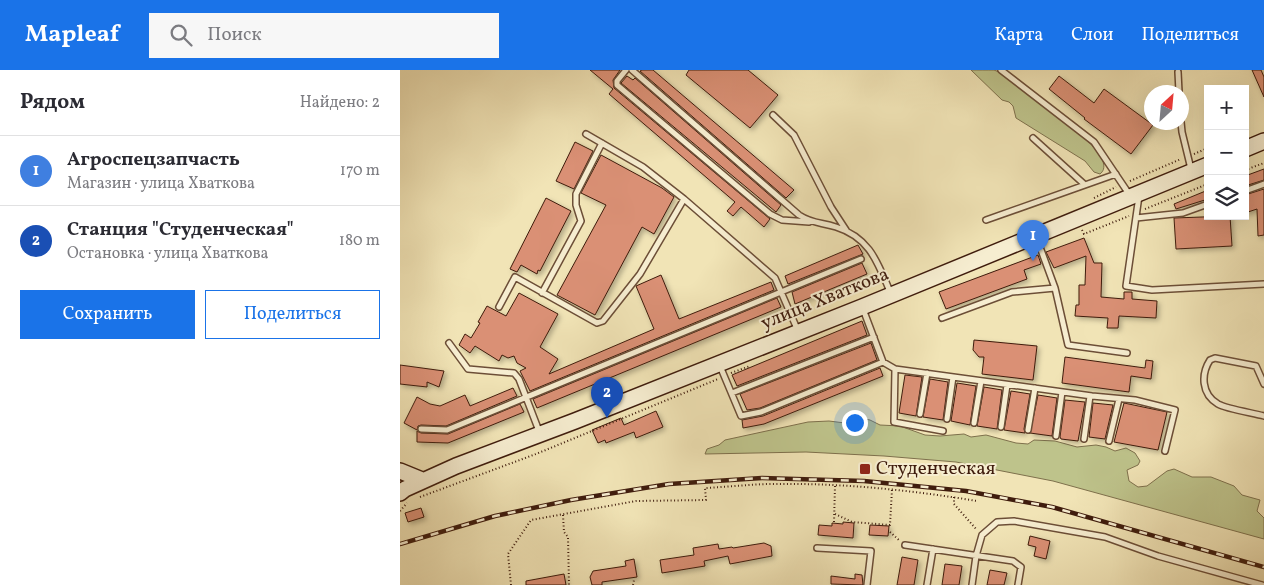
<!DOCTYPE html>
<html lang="ru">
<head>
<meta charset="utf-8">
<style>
  body { margin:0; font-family:Vollkorn,serif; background:#f7f7f7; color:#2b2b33 }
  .controls { position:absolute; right:15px; top:15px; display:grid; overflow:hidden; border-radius:0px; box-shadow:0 5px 20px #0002 }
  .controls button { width:45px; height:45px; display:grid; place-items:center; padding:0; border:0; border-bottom:1px solid #e1e1e2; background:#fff; color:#2b2b33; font:25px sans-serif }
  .compass { position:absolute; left:744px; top:15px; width:45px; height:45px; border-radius:50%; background:#fff; box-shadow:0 5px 20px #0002; rotate:26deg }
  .you { position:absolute; left:454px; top:352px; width:18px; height:18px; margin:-12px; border:4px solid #fff; border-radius:50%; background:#1a73e8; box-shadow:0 0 0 8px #1a73e833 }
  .badge { display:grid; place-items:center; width:32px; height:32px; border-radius:50%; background:#1a73e8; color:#fff; font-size:16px; font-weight:700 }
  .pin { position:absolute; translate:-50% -41px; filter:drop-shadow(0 1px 2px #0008) }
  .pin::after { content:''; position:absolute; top:26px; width:18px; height:15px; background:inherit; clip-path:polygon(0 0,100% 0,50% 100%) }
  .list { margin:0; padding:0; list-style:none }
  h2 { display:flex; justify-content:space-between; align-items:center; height:65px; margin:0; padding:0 20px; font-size:21px }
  h2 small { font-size:16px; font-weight:400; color:#7c7c81 }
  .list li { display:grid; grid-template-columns:32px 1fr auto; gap:15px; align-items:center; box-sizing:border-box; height:70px; padding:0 20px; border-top:1px solid #e1e1e2 }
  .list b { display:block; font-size:19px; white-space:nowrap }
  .list p { margin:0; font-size:16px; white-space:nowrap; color:#7c7c81 }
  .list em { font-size:16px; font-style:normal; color:#7c7c81 }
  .actions { display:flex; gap:10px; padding:15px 20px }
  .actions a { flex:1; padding:11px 0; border:1px solid #1a73e8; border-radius:0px; text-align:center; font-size:18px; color:#1a73e8 }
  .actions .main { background:#1a73e8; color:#fff }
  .icon { flex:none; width:28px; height:28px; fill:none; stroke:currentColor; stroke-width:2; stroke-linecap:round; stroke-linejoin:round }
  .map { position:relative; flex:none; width:864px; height:515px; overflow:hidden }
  header { display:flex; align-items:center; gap:30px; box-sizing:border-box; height:70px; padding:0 25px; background:#1a73e8; color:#fff }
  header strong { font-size:24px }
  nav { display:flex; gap:28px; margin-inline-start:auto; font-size:18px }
  .search { width:350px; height:45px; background:#f7f7f7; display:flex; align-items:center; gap:12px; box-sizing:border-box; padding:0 18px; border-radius:0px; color:#7c7c81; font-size:19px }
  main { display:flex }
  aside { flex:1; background:#fff }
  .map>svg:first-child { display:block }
</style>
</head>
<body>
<header>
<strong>Mapleaf</strong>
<div class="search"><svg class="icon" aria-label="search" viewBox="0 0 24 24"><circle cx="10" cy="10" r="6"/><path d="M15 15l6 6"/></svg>Поиск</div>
<nav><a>Карта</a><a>Слои</a><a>Поделиться</a></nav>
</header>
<main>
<aside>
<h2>Рядом<small>Найдено: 2</small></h2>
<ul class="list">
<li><span class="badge" style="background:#3f7fe0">1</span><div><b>Агроспецзапчасть</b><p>Магазин · улица Хваткова</p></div><em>170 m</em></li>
<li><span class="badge" style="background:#1a4fb4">2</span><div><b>Станция &quot;Студенческая&quot;</b><p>Остановка · улица Хваткова</p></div><em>180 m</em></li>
</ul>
<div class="actions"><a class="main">Сохранить</a><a>Поделиться</a></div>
</aside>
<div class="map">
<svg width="864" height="515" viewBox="0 0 864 515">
  <defs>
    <filter id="shadow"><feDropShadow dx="2.5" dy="2.5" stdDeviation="2.5" flood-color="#0004"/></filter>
  </defs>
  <rect width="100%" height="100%" fill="#f1e4b6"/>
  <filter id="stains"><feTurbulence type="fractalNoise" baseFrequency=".004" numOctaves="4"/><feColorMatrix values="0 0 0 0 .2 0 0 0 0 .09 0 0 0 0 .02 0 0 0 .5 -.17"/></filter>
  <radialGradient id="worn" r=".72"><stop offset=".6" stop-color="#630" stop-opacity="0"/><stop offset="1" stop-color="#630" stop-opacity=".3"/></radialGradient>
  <!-- green -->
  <path fill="#bec38b" stroke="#7e704c" d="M571 0C578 0 587 0 594 0 602 2 624 21 632 27 644 37 722 87 700 104L694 102 685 91 616 48 613 36 609 32 602 30Z
    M460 348 470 350 480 355 500 356 525 365 540 366 564 364 571 367 586 365 616 373 628 374 634 370 655 371 677 377 696 375 706 377 715 381 726 378 735 383 740 391 738 395 727 400 729 411 738 417 747 416 767 401 774 399 792 407H811L834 416 842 425 860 430 857 441 864 448V469L653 411 556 392 484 386 406 382 305 384 307 379 319 375 325 370 408 352 429 351 445 353Z"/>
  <!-- building -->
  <path fill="#da9074" stroke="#3f1c0d" filter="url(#shadow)" d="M190 0H220L213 10 214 18 370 149 364 157 341 137 333 146 327 141 335 132 209 24 213 19Z
    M242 0H253L394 120 386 128 240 1Z
    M289 0H348L378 25 350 58 286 5Z
    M852 0H861L864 7V27Z
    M227 6 233 10 235 8 381 135 376 142 221 13Z
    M659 6 694 33 704 19 753 55 731 84 684 49 685 48 649 19Z
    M175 72 193 81 174 119 156 111Z
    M201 85 262 118 274 127 254 164 242 157 195 245 157 225 206 135 181 123Z
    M864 99V110L845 116V106Z
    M864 119V165L858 166 857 139 845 143V125Z
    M808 120V129L776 139 774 134Z
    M146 128 171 141 140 201 138 200 137 204 121 195 117 202 110 199Z
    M830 146 832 176 776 179 774 148Z
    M684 168 694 193H702L701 227 724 229V222H732V229L757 231 756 248 719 246 718 258H707L708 248 675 246 676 235H679V215H685L686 186 654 198 646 182Z
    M458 175 463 184 388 214 385 206Z
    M638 185 641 194 624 200 627 209 546 239 539 222Z
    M462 193 467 204 395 234 392 222Z
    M261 205 279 249 371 212 374 220 130 321 120 301 126 298 117 293 114 286 108 288 102 285 99 291 75 276 70 283 59 275 65 264 71 268 80 253 78 252 87 236 106 246 119 223 158 244 140 277 158 289 149 304 254 259 236 216Z
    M377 228 381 237 137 338 133 329Z
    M462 251 467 265 337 316 332 305Z
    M574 270 637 276 633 310 582 304 584 287H579L573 280Z
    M471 273 477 290 360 338 347 340 340 324Z
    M665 287 745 298 746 290 753 291 751 309 731 306 729 322 662 313Z
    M0 295 44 301 39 317 27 312V317L0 314Z
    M480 298 483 306 364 354 343 358 342 350 363 346Z
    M505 305 522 307 516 346 499 343Z
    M530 309 548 312 543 350 523 347Z
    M557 313 576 316 570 355 551 351Z
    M584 317 602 320 597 359 577 356Z
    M113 318 117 326 46 356 21 355 18 356 17 360 4 353 17 327 30 334 40 336 65 325 70 336Z
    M611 321 630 324 624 359 625 363 604 360Z
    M638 325 657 328 652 366 630 363Z
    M665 330 685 332 678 371 661 369 660 367Z
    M693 333 713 335 705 369 689 367Z
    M724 333 767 342 758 380 714 372Z
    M120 334 124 342 48 373 17 372V361L21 363 48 364Z
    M256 341 263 357 236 368 234 362 206 373 205 370 198 373 192 360 221 348 224 355Z
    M21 438 24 447 8 452 5 443Z
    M443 452 454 453 453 468 418 465 419 455 432 456V453L443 454Z
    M470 455 489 456 488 466 469 465Z
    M630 466 650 471 646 489 634 486 636 477 628 475Z
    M364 473 371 476 372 486 330 494 328 486 304 491 305 496 262 503 260 490 294 485 293 478 318 474 319 479 332 477 333 478Z
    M502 487 518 490 514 515H497Z
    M234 489 237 507 202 512V515H192L190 507 193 501 226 496 225 491Z
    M545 494 562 496 559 515H542Z
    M590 500 607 503 604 515H587Z
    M164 504 166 515H126V511Z
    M455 504 462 505 463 515 431 514V506L455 509Z"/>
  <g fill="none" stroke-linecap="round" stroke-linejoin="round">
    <!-- lane casing -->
    <g stroke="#6c4e37" stroke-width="8">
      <path id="lane" d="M226 0 217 11V15L370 144 382 150 409 152
        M232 0 399 145C413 154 421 152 436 157 471 168 478 194 491 224
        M601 0 694 72 729 124
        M778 2 779 22
        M373 45 394 65 431 137 446 160
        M781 52 782 62 791 99
        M186 64 243 97 284 129 375 208 398 261
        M633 68 684 114
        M845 121 864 114
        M739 126 726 216 752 220 864 214
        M736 148 783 143 808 134
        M586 150 716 104
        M637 169 655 218 668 275 727 283
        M142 223 181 151 176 135V124L202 73
        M99 237 115 207 197 253 203 251 240 204 284 129
        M463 239 483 292 495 299 692 326 735 330 775 340 765 381
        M542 248 612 222 655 218
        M49 273 68 299 114 303 119 309 139 361
        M320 296 341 346 361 342 483 292
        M495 299 494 352 543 361
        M864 314 856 296 815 288 810 290C801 304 801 324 818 334 827 339 853 343 864 346
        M332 323 474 267
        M520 344 527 303
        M547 349 553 307
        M574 353 581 311
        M601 357 607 315
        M21 359 47 360 461 189
        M628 360 635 318
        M656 366 662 322
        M684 369 690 326
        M709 371 719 329
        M505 475 613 491 621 497 618 515
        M417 478 471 481 467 515
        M527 515 533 479
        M572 515 576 486 582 465 597 452 614 451 705 467 758 486 862 515"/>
    </g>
    <!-- secondary casing -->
    <g stroke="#3f1c0d" stroke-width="18">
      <path id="secondary" d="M845 79 864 71
        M0 401 22 410
        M0 423 5 419 56 396 175 351 462 237 808 95"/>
    </g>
    <!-- path -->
    <path stroke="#3f1c0d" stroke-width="2" stroke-dasharray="1 2.5" stroke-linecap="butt" d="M794 84 808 78
      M845 100 864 93
      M730 111 781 89
      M694 128 716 117
      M745 139 808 114
      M682 160 684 164 729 146
      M331 303 350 296
      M20 427 136 384 318 309
      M554 427V434L577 460
      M0 441 7 433
      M435 444 452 452 490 455 492 419
      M163 445 164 462 168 467 169 515
      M434 452 435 416
      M490 462 499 470
      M111 515 108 484 131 450 236 431 306 430 305 418C328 417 351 414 374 414 442 413 510 420 577 431
      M233 515 234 510"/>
    <!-- lane -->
    <use href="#lane" stroke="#f6edd0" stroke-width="5"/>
    <!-- secondary -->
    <use href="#secondary" stroke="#f6edd0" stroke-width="15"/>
    <!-- rail casing -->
    <g stroke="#3f1c0d" stroke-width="4.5">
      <path id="rail" d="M0 474 95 446 171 430 269 414 362 408 464 411 566 421 652 437 864 497"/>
    </g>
    <!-- rail -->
    <use href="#rail" stroke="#f6edd0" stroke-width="2.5" stroke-dasharray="8" stroke-linecap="butt"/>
  </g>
  <!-- markers -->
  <rect fill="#8f2418" stroke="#f6edd0" stroke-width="2" x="459" y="393" width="12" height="12" rx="2.5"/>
  <g text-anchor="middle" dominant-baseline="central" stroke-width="4" stroke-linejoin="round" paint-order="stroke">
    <!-- street labels -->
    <g font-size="19" fill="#3f1c0d" stroke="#f6edd0">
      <text transform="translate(425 229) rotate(-22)">улица Хваткова</text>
    </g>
    <!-- poi labels -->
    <g font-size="19" fill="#3f1c0d" stroke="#f6edd0" text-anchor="start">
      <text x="476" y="399">Студенческая</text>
    </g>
  </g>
  <rect width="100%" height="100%" filter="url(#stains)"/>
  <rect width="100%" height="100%" fill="url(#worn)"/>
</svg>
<div class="controls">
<button>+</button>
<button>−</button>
<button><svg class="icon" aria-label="layers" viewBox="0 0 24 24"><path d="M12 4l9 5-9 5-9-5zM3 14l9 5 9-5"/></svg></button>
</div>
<svg class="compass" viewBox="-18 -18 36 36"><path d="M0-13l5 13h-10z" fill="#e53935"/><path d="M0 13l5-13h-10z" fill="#7c7c81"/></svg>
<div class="you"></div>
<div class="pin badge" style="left:633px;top:191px;background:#3f7fe0">1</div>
<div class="pin badge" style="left:207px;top:348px;background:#1a4fb4">2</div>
</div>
</main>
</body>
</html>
